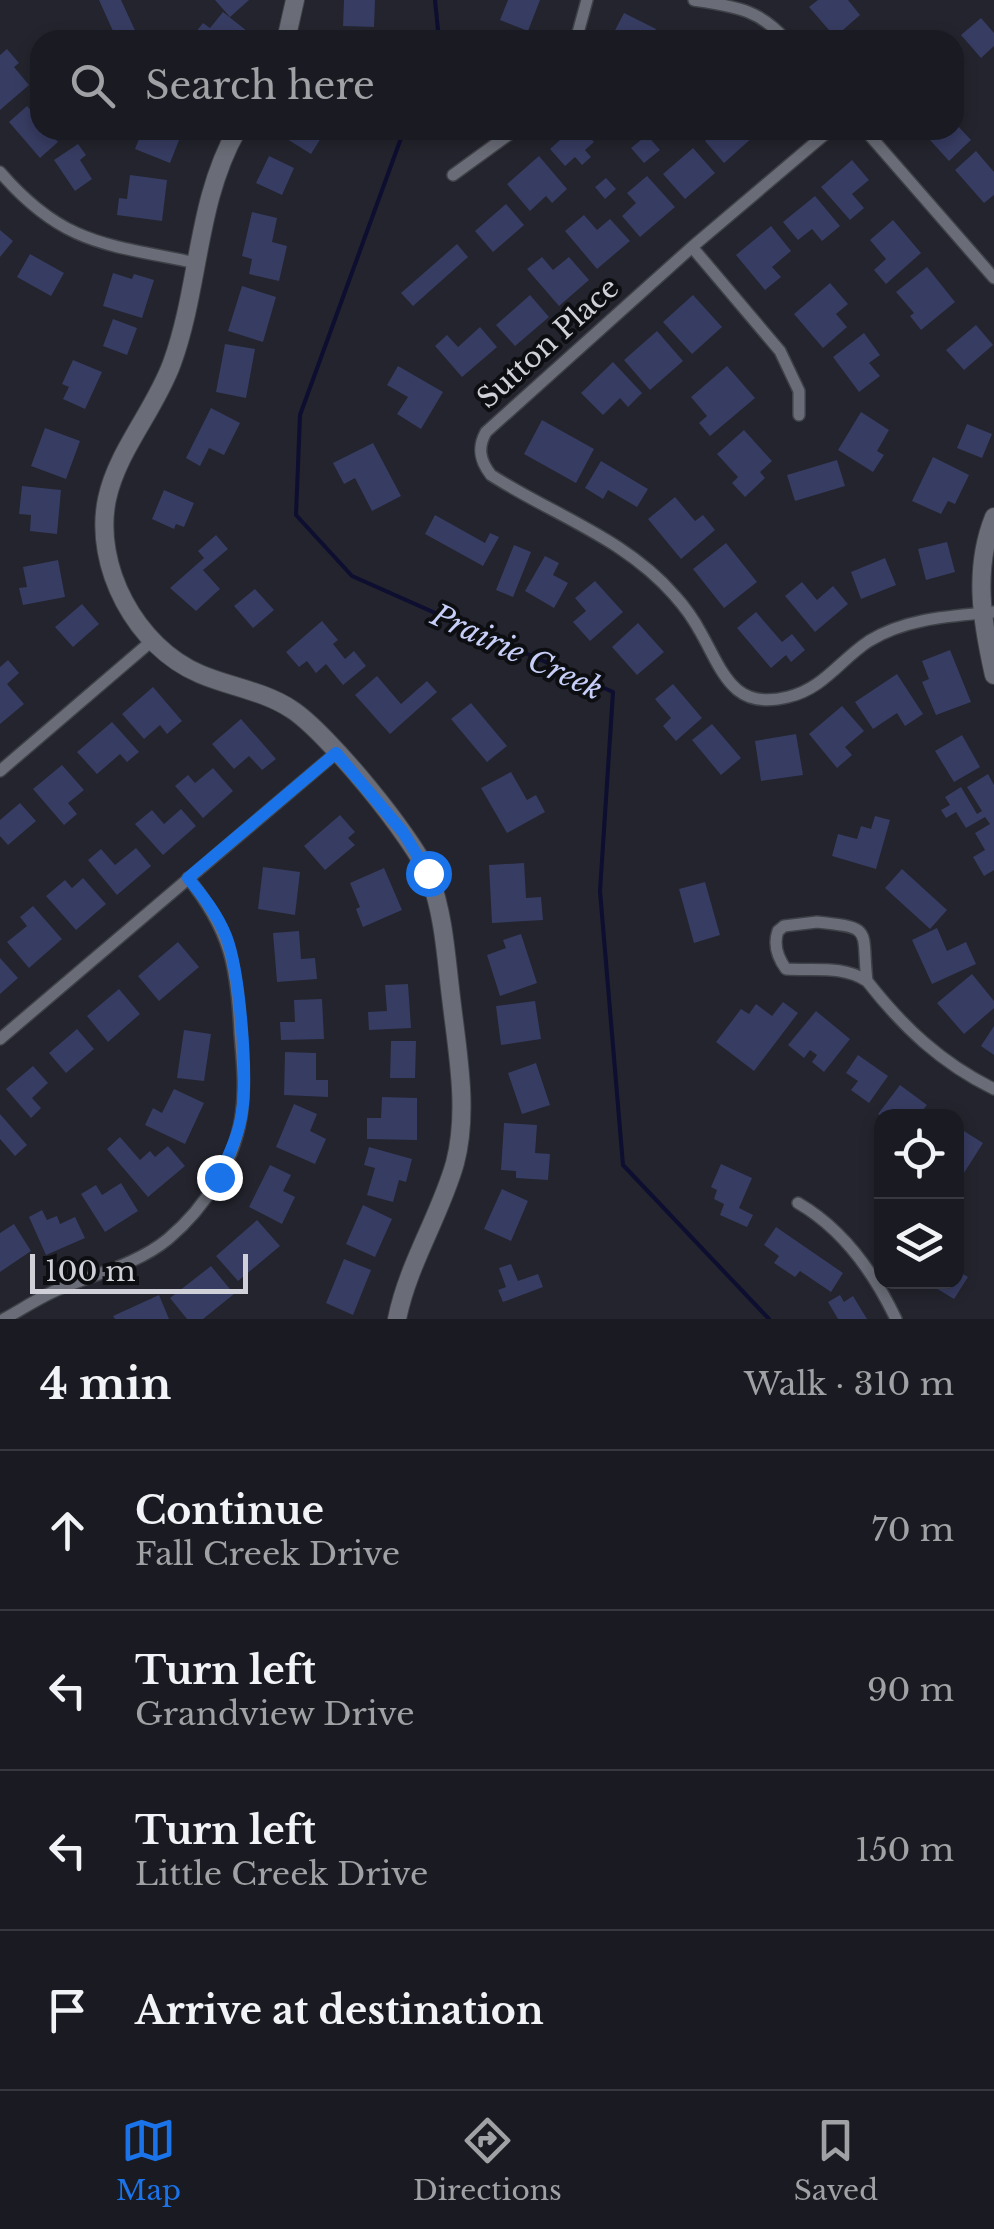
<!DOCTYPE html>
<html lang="en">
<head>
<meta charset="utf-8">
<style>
  body { margin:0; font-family:"Libre Baskerville",serif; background:#23242a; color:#f1f3f6 }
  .controls { position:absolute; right:30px; bottom:30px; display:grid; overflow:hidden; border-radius:20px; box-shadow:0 5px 15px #0003 }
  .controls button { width:90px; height:90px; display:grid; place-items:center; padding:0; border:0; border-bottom:2px solid #383940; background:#1a1b22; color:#f1f3f6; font:50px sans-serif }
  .scale { position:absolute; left:30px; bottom:25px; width:218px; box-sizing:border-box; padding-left:10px; border:5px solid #d0d1d8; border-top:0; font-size:28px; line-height:35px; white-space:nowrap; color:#d0d1d8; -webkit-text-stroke:8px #0d0e12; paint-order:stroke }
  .stop { position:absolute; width:30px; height:30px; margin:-22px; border:8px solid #1a73e8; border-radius:50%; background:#fff }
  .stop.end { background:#1a73e8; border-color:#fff; box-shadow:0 2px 10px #0008 }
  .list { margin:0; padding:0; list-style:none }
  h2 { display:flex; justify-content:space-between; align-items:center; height:130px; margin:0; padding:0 40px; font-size:42px }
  h2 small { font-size:32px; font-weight:400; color:#9fa1a5 }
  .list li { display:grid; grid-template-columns:65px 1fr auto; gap:30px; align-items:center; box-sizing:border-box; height:160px; padding:0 40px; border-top:2px solid #383940 }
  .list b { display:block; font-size:38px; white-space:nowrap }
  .list p { margin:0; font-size:32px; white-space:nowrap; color:#9fa1a5 }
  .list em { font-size:32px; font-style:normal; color:#9fa1a5 }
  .icon { flex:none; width:55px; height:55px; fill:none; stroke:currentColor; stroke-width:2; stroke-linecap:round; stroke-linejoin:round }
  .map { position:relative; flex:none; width:994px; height:1319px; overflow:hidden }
  .search { position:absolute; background:#1a1b22; box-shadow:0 5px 15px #0003; left:30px; right:30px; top:30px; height:110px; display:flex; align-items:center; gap:25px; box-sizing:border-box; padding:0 35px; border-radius:30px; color:#9fa1a5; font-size:38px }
  .sheet { height:770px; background:#1a1b22 }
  nav { display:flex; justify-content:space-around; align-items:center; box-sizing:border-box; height:140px; border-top:2px solid #383940; background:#1a1b22; font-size:28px; color:#9fa1a5 }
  nav a { display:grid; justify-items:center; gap:5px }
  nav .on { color:#1a73e8 }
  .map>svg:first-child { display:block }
</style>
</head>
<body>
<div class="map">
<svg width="994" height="1319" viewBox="0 0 994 1319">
  <rect width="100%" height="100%" fill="#23242d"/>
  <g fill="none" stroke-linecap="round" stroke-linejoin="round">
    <!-- stream -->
    <path stroke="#0d0e30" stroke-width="4" d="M435 0 439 40
      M404 130 300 415 296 515 352 576 613 692 600 891 623 1165 769 1319"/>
  </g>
  <!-- building -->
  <path fill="#373c62" d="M99 0H121L139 39 117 40Z
    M215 0H249L230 17Z
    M344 0H375L374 27 343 26Z
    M508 0H540L528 31 500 20Z
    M818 0H848L860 15 835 37 809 7Z
    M223 12 247 31 240 40H195L192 37 203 23 210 28Z
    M624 13 656 29 651 40H610Z
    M981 18 994 33V46L981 58 961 35Z
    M7 49 19 63 14 67 29 85 0 110V55Z
    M27 106 37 117 40 114V130H48L58 142 40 158 9 122Z
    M954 122 971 140 949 161 921 130H954Z
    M156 130H183L170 163 135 149 141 134 152 139Z
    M282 130H326L311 154 279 134Z
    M571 130H583L594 142 585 150 591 157 582 165 575 157 565 166 550 149Z
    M717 130H747L753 137 724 163 705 141Z
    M647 135 660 150 644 163 631 148Z
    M78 144 86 155 80 160 92 179 75 191 54 160Z
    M693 148 715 173 685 199 663 174Z
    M976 151 994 172V195L984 203 955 170Z
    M269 156 294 168 282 195 256 183Z
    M539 156 567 189 552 203 546 196 530 211 507 184Z
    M852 160 869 180 852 194 864 208 850 220 821 187Z
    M130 175 167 180 162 221 117 215 119 198 127 199Z
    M647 176 675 207 640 237 622 216 636 203 627 193Z
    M606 178 616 189 605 199 595 187Z
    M815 196 840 226 822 241 812 229 798 240 783 222Z
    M506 204 524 225 493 252 475 231Z
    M252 212 277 218 272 242 287 246 279 281 249 274 252 259 242 256Z
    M584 215 597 230 610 219 630 241 597 269 565 231Z
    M893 220 921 253 886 284 874 270 886 259 870 240Z
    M771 226 791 251 772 267 781 277 765 290 736 255Z
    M0 230 13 241 0 257Z
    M457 244 468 257 413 306 401 293Z
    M30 254 64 273 51 296 17 277Z
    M542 257 553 270 569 257 589 280 559 306 527 269Z
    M927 267 955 302 921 330 910 316 914 313 896 292Z
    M113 273 132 279 134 274 154 280 142 318 103 306Z
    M830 283 848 304 836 314 847 327 823 348 794 314Z
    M242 286 276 297 263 342 228 331Z
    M530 295 549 317 515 346 496 325Z
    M693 295 722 327 692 354 663 322Z
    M113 319 137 328 127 355 103 346Z
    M976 325 993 345 964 370 946 350Z
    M480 327 497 347 462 377 435 346 447 335 458 347Z
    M657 331 683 361 650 390 624 360Z
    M864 333 880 355 869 363 880 376 859 392 833 357Z
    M225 344 255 349 246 398 216 392Z
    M73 360 102 372 85 409 63 399 69 387 62 384Z
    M613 362 642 393 628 407 620 398 603 415 581 393Z
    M398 366 443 392 421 429 397 414 408 397 387 385Z
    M727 366 755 398 710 436 699 423 707 416 691 397Z
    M211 408 240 423 224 455 209 448 200 466 186 458Z
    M861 412 889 430 877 451 884 455 873 472 838 450Z
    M542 420 594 449 576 483 524 454Z
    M967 424 992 434 982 458 957 448Z
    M45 428 80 441 66 479 31 466Z
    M744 430 772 461 760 472 765 478 745 497 732 483 738 477 717 454Z
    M373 443 401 496 372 511 355 478 344 484 333 463Z
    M933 457 969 475 955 504 948 501 941 514 912 501Z
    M837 460 845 486 795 501 787 475Z
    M601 461 648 489 637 507 608 490 603 499 585 488Z
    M22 486 61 490 57 534 30 531 31 515 19 514Z
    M164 490 194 503 184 527 176 524 174 529 152 519Z
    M675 497 695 521 703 515 715 530 681 559 648 519Z
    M435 515 485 543 490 533 499 537 483 566 425 534Z
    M216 535 228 549 203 570 220 589 196 611 170 588 204 558 198 551Z
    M947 542 955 572 926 580 918 549Z
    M726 543 757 582 724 608 693 569Z
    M514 545 531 552 513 597 496 590Z
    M545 556 559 563 553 575 568 583 554 608 525 591Z
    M885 558 896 585 861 599 851 572Z
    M58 560 65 597 23 605 19 588 27 587 23 567Z
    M595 581 623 612 590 641 573 622 586 611 575 598Z
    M802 582 817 600 833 586 848 604 815 632 785 596Z
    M255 589 274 610 253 628 234 606Z
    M82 604 99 624 73 647 55 627Z
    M756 612 782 642 792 634 805 650 791 662 786 655 771 668 737 628Z
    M322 621 338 640 333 644 345 659 354 651 366 666 343 685 326 664 316 673 307 661 299 667 286 652Z
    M638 623 664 652 637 675 612 647Z
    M950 650 971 702 936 715 922 682 929 679 922 661Z
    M8 660 19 673 7 684 24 704 0 724V667Z
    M897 674 923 714 905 726 897 713 873 729 855 702Z
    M377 676 401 704 427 681 437 692 390 734 355 695Z
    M673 684 702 718 676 741 663 726 671 718 655 699Z
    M153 687 182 721 167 734 160 725 144 739 122 714Z
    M471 703 507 746 487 762 451 719Z
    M842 706 864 731 845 747 852 755 837 768 809 734Z
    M241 719 276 759 262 770 249 756 234 769 212 744Z
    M112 722 139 752 127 762 120 754 97 774 77 752Z
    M712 724 741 758 721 775 692 740Z
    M796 734 803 775 761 781 755 741Z
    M962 735 980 767 954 782 935 751Z
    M62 765 84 790 68 803 77 814 64 825 33 789Z
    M213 768 233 791 203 818 175 786 188 775 195 783Z
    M511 772 527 800 536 795 545 812 507 833 481 788Z
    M988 774 994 785V870L984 876 973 857 985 850 975 833 990 824 985 817 966 828 956 812 946 818 941 810 950 805 945 797 961 787 977 814 982 811 967 787Z
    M20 803 36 821 8 845 0 836V820Z
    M181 809 196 826 163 855 135 824 152 810 164 824Z
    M340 815 355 832 348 838 355 845 325 870 304 846Z
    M875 816 890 820 876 869 832 856 838 834 857 839 861 826 871 829Z
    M136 848 151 866 117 895 88 860 101 849 115 865Z
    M524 863 526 898 541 897 543 920 492 923 489 865Z
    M263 867 300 872 295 915 258 909Z
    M384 868 402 910 363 927 356 909 360 907 350 883Z
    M902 869 947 910 930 929 885 888Z
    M83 878 106 904 76 930 46 896 65 880 72 888Z
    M705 882 720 935 694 943 679 889Z
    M33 906 62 939 29 968 7 942 27 926 20 917Z
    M937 928 947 951 966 942 976 964 932 984 912 940Z
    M299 931 301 959 315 958 317 979 277 982 273 933Z
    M521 934 537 983 500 996 487 955 506 948 503 940Z
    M178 942 199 967 159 1001 138 976Z
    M0 958 18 978 0 994Z
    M972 974 994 1001V1008L964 1034 937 1003Z
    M408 984 411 1028 369 1030 368 1012 387 1011 385 985Z
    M119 989 140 1014 108 1042 87 1016Z
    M322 999 324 1039 281 1040 280 1022H295L294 1000Z
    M535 1001 541 1039 501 1045 496 1006Z
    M783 1002 798 1013 754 1071 716 1042 741 1009 749 1014 756 1004 772 1016Z
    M816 1011 850 1039 824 1072 812 1062 817 1055 810 1050 804 1058 788 1045Z
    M994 1026V1055L981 1046Z
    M77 1029 94 1049 66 1073 49 1053Z
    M184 1030 211 1034 204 1081 177 1078Z
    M391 1041H416L415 1078H390Z
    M285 1052 316 1053V1080H328V1097L284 1095Z
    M858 1055 888 1076 869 1103 851 1090 858 1081 846 1073Z
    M536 1063 550 1105 522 1114 508 1073Z
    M33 1066 48 1083 32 1098 41 1108 31 1118 6 1089Z
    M900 1085 927 1105 918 1116H881L878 1114Z
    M174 1089 204 1103 185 1144 145 1125 153 1108 162 1113Z
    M382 1097 417 1098V1140L367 1139V1118H381Z
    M294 1104 317 1114 310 1131 326 1139 315 1164 276 1147Z
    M0 1114 27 1145 15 1156 0 1139Z
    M504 1123 537 1125 535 1153 550 1154 548 1180 516 1178V1171L501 1170Z
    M956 1126 983 1143 964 1173 956 1168Z
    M120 1137 140 1160 150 1151 155 1157 168 1146 185 1166 148 1197 107 1149Z
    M369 1147 412 1159 406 1182 399 1180 393 1202 367 1195 375 1168 364 1165Z
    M721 1164 752 1178 739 1208 753 1215 747 1227 720 1215 724 1204 714 1199 717 1190 711 1187Z
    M270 1165 291 1175 283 1191 295 1197 282 1224 249 1207Z
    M121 1183 138 1211 105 1232 81 1194 96 1185 102 1195Z
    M502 1189 528 1201 511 1241 484 1229Z
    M363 1205 392 1219 375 1257 346 1244Z
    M42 1210 47 1220 57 1216 60 1224 75 1217 85 1238 46 1255 29 1217Z
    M257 1220 280 1246 238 1281 216 1256Z
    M14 1224 31 1251 0 1272V1233Z
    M776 1227 843 1273 831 1292 800 1271 795 1277 774 1263 779 1256 764 1245Z
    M344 1259 371 1270 353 1315 326 1303Z
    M511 1264 518 1281 538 1274 543 1287 503 1302 498 1290 506 1287 499 1268Z
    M211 1266 234 1294 203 1319H187L170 1298Z
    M956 1270 968 1277 954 1299 926 1282H956Z
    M159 1295 169 1319H115L113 1316Z
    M840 1295 844 1302 853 1296 867 1319H838L828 1302Z"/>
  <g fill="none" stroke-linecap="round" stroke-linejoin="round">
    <!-- street casing -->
    <g stroke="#3f4148" stroke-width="14">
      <path id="street" d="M694 0C734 7 758 8 786 40
        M576 40 587 0
        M830 130 692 247 486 432C477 448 480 461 491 475 553 515 625 538 675 596 685 607 694 620 701 633 723 672 733 711 788 697 823 689 840 660 869 641 906 618 952 616 994 612
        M865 130 994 278
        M0 172C63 245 106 244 196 263
        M453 175 515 130
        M692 247 780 351 799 391V415
        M0 771 154 639
        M817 922C875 928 861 929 867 981 842 965 815 971 786 969 778 958 773 945 778 931L784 926Z
        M867 981C903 1027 941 1063 994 1089
        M0 1039 336 753
        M798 1203C843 1229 874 1273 896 1319
        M4 1319C24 1308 43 1295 64 1287 99 1273 139 1263 168 1239 205 1208 237 1159 242 1109 245 1084 242 1058 240 1033 237 967 230 930 188 878"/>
    </g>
    <!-- secondary casing -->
    <g stroke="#3f4148" stroke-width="20">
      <path id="secondary" d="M286 40 295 0
        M237 130C196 202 200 286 172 363 155 410 117 451 107 499 93 566 136 647 200 674 230 687 264 691 291 709 326 731 415 839 430 878 444 916 446 957 451 997 457 1050 469 1110 455 1163 440 1216 408 1264 397 1319
        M994 517C973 569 982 622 994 675"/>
    </g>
    <!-- street -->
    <use href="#street" stroke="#6a6c77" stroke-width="11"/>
    <!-- secondary -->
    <use href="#secondary" stroke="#6a6c77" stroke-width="18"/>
  </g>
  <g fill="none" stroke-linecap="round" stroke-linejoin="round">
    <!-- route -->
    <path stroke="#1a73e8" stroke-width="12" d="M219 1177C228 1156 239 1135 242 1112 248 1074 240 972 226 936 217 914 203 896 188 878L336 753 403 832 428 873"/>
  </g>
  <g text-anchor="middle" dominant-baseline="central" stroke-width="8" stroke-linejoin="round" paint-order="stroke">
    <!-- street labels -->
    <g font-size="28" fill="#d0d1d8" stroke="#0d0e12">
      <text transform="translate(548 343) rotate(-42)">Sutton Place</text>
    </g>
    <!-- water labels -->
    <g font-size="30" font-style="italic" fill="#c7cff8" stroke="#0d0e12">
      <text transform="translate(517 652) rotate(25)">Prairie Creek</text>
    </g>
  </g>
</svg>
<div class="controls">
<button><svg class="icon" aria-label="locate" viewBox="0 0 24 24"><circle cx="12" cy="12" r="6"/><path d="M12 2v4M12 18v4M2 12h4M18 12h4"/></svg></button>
<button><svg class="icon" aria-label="layers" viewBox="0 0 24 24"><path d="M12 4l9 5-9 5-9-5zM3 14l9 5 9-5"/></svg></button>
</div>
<div class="scale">100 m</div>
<div class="stop" style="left:428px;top:873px"></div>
<div class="stop end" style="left:219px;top:1177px"></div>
<div class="search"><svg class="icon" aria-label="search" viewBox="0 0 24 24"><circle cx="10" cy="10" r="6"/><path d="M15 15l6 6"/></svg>Search here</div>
</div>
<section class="sheet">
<h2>4 min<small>Walk · 310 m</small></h2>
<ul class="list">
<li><svg class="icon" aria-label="ahead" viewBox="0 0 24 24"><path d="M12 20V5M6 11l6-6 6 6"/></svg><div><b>Continue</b><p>Fall Creek Drive</p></div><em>70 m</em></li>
<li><svg class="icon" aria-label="left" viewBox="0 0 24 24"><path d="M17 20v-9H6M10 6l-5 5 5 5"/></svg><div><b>Turn left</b><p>Grandview Drive</p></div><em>90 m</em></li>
<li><svg class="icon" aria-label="left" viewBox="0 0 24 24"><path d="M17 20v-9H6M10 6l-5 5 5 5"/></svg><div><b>Turn left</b><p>Little Creek Drive</p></div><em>150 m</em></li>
<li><svg class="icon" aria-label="arrive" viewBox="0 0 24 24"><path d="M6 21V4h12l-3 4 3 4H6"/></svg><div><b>Arrive at destination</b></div></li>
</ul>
</section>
<nav>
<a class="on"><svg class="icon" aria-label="map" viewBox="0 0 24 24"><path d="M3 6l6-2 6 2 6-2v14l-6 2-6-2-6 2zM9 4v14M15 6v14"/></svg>Map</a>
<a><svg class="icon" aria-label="directions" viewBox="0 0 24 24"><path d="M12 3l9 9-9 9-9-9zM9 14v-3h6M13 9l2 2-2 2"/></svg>Directions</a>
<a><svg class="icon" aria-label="saved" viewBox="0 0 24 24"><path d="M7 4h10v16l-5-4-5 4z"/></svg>Saved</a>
</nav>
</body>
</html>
